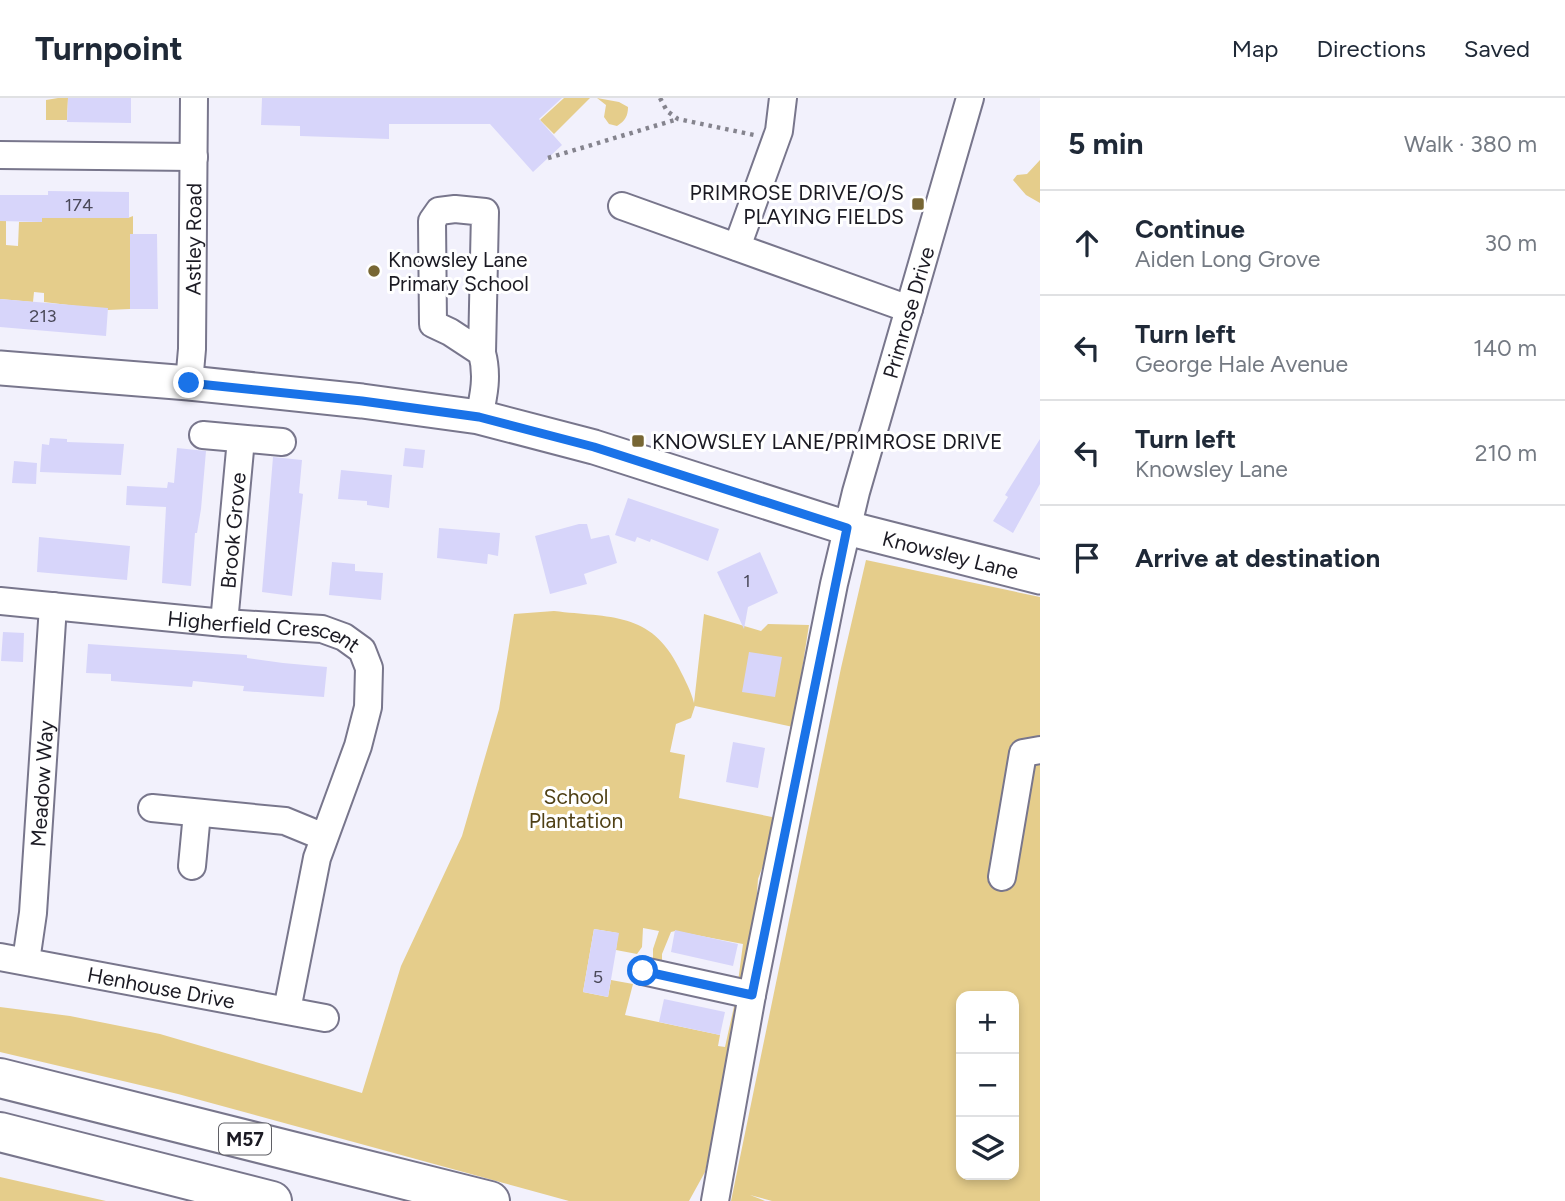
<!DOCTYPE html>
<html lang="en">
<head>
<meta charset="utf-8">
<style>
  body { margin:0; font-family:Figtree,sans-serif; background:#f6f6f7; color:#1f2937 }
  .controls { position:absolute; right:21px; bottom:21px; display:grid; overflow:hidden; border-radius:14px; box-shadow:0 4px 10px #0003 }
  .controls button { width:63px; height:63px; display:grid; place-items:center; padding:0; border:0; border-bottom:2px solid #e0e1e3; background:#fff; color:#1f2937; font:35px sans-serif }
  .stop { position:absolute; width:21px; height:21px; margin:-16px; border:5px solid #1a73e8; border-radius:50%; background:#fff }
  .stop.end { background:#1a73e8; border-color:#fff; box-shadow:0 2px 7px #0008 }
  .list { margin:0; padding:0; list-style:none }
  h2 { display:flex; justify-content:space-between; align-items:center; height:91px; margin:0; padding:0 28px; font-size:30px }
  h2 small { font-size:23px; font-weight:400; color:#747a83 }
  .list li { display:grid; grid-template-columns:46px 1fr auto; gap:21px; align-items:center; box-sizing:border-box; height:105px; padding:0 28px; border-top:2px solid #e0e1e3 }
  .list b { display:block; font-size:26px; white-space:nowrap }
  .list p { margin:0; font-size:23px; white-space:nowrap; color:#747a83 }
  .list em { font-size:23px; font-style:normal; color:#747a83 }
  .icon { flex:none; width:38px; height:38px; fill:none; stroke:currentColor; stroke-width:2; stroke-linecap:round; stroke-linejoin:round }
  .map { position:relative; flex:none; width:1040px; height:1103px; overflow:hidden }
  header { display:flex; align-items:center; gap:42px; box-sizing:border-box; height:98px; padding:0 35px; background:#fff; border-bottom:2px solid #e0e1e3 }
  header strong { font-size:33px }
  nav { display:flex; gap:38px; margin-inline-start:auto; font-size:24px }
  main { display:flex }
  aside { flex:1; background:#fff }
  .map>svg:first-child { display:block }
</style>
</head>
<body>
<header>
<strong>Turnpoint</strong>
<nav><a>Map</a><a>Directions</a><a>Saved</a></nav>
</header>
<main>
<div class="map">
<svg width="1040" height="1103" viewBox="0 0 1040 1103">
  <rect width="100%" height="100%" fill="#f2f1fc"/>
  <!-- green -->
  <path fill="#e5cd8b" fill-rule="evenodd" d="M58 0H68L67 22H46V2Z
    M564 0H590L554 36 540 22Z
    M597 0 619 4 628 9C628 18 625 23 617 28L609 26 604 19 606 7Z
    M1040 62V105L1026 97 1013 82 1017 77 1027 76Z
    M42 99 48 120H128L133 118V141H130V211L108 212 44 204V195L34 194 33 204 0 201V123H6V147L18 148 19 124H42Z
    M866 462 1040 499V1103H772L750 1097 765 1103H731L841 570ZM961 898H1014V1077H961Z
    M554 513C610 520 651 513 679 570 685 582 691 593 694 605L704 516 761 533 768 526 809 527 793 629 695 608 691 620 676 626 670 654 685 657 679 700 772 719 775 735 758 781 756 809 741 885 738 884 743 846 675 833 671 834 662 856V862L653 861V851L659 833 643 830 642 849 637 856 616 852 618 835 594 831 583 894 608 899 611 882 633 886 625 917 720 937 718 948 725 949 735 904H739L727 971 705 1074 689 1103H569L178 996 0 954V909L70 918 160 936 362 995 401 868 462 738 499 611 514 516Z
    M0 1079 106 1103H0Z"/>
  <!-- building -->
  <path fill="#d7d5fa" d="M68 0H131V25L67 24Z
    M262 0H562L539 21 562 47 533 74 490 26H389V41L300 38V28L261 27Z
    M48 93 129 94V120H42V124L0 123V97H48Z
    M130 136H157L158 211H130Z
    M0 201 108 210 106 238 0 229Z
    M50 340 67 341V344L124 346 121 377 40 374 42 346 49 347Z
    M1040 341V386L1013 435 993 423 1008 399 1005 397Z
    M177 350 206 353 201 411 197 435H195L191 488 162 485 166 409 126 407 127 388 167 390 168 384 174 385Z
    M405 350 425 352 423 370 403 368Z
    M273 359 302 362 299 395 303 396 292 498 262 494Z
    M14 363 37 365 36 386 12 385Z
    M341 372 392 377 389 410 367 407V403L338 401Z
    M628 400 719 431 708 463 651 441 650 444 637 439 635 444 615 437Z
    M579 426H587L591 441 609 437 617 465 584 476 587 486 550 496 535 438Z
    M439 430 500 435 498 458 488 456 487 466 437 460Z
    M39 439 130 448 127 482 37 474Z
    M760 454 778 495 748 509 744 531 717 474Z
    M332 464 355 466V473L383 475 381 502 329 497Z
    M3 534 24 535 23 564 1 563Z
    M88 546 247 557V560L283 565 327 569 324 599 243 593 244 588 193 583 192 589 111 583V576L86 575Z
    M749 554 782 559 775 599 742 594Z
    M733 644 765 650 758 690 726 684Z
    M594 831 619 835 608 899 583 894Z
    M675 832 738 846 733 868 671 854Z
    M664 901 725 914 720 937 659 924Z"/>
  <g fill="none" stroke-linecap="round" stroke-linejoin="round">
    <!-- minor casing -->
    <g stroke="#78768c" stroke-width="30">
      <g id="minor">
        <path d="M0 57 194 59"/>
        <path d="M622 108 909 211"/>
        <path d="M737 149 779 33 783 0"/>
        <path id="s1" d="M189 285 192 251 194 0"/>
        <path d="M479 319C484 297 488 277 482 255L485 114 455 111 439 113 432 123 433 226 450 234 482 255"/>
        <path d="M203 337 282 344"/>
        <path id="s2" d="M0 503 224 525 322 531 344 539 362 552 369 570 368 609 358 648 317 760 287 912"/>
        <path id="s3" d="M224 525 241 341"/>
        <path d="M152 710 285 723 324 739"/>
        <path d="M192 768 197 715"/>
        <path d="M1002 779 1023 655 1040 652"/>
        <path id="s4" d="M0 859 325 920"/>
        <path id="s5" d="M26 863 33 815 53 508"/>
        <path d="M643 873 752 897"/>
        <path id="s6" d="M715 1103 752 897 834 486 856 394 970 0"/>
      </g>
    </g>
    <!-- major casing -->
    <g stroke="#78768c" stroke-width="37">
      <g id="major">
        <path id="s7" d="M0 270 189 285 362 303 479 319 594 349 847 430 1040 479"/>
      </g>
    </g>
    <!-- highway casing -->
    <g stroke="#78768c" stroke-width="42">
      <path id="highway" d="M0 980 490 1103
        M0 1034 272 1103"/>
    </g>
    <!-- path -->
    <path stroke="#85848e" stroke-width="4.5" stroke-dasharray="3.5 5" stroke-linecap="butt" d="M660 0 667 13 678 21 754 37
      M548 60 678 21"/>
    <!-- minor -->
    <use href="#minor" stroke="#fff" stroke-width="26"/>
    <!-- major -->
    <use href="#major" stroke="#fff" stroke-width="33"/>
    <!-- highway -->
    <use href="#highway" stroke="#fff" stroke-width="38"/>
  </g>
  <g fill="none" stroke-linecap="round" stroke-linejoin="round">
    <!-- route -->
    <path stroke="#1a73e8" stroke-width="9" d="M189 285 362 303 479 319 594 349 847 430 752 897 643 873"/>
  </g>
  <!-- markers -->
  <g fill="#776634" stroke="#fff" stroke-width="2.5">
    <rect x="911" y="99" width="14" height="14" rx="3.5"/>
    <circle cx="374" cy="173" r="7"/>
    <rect x="631" y="336" width="14" height="14" rx="3.5"/>
  </g>
  <g text-anchor="middle" dominant-baseline="central" stroke-width="6" stroke-linejoin="round" paint-order="stroke">
    <!-- number labels -->
    <g font-size="18" fill="#4a4959">
      <text x="79" y="107">174</text>
      <text x="43" y="218">213</text>
      <text x="747" y="483">1</text>
      <text x="598" y="879">5</text>
    </g>
    <!-- shield labels -->
    <rect fill="#fff" stroke="#5f5f65" stroke-width="2" x="219" y="1025.5" width="52" height="31" rx="5"/>
    <g font-size="19" font-weight="bold" fill="#1b1a23">
      <text x="245" y="1041">M57</text>
    </g>
    <!-- poi labels -->
    <g font-size="21" fill="#1b1a23" stroke="#fff" text-anchor="start">
      <text x="904" y="94" text-anchor="end">PRIMROSE DRIVE/O/S<tspan x="904" dy="24">PLAYING FIELDS</tspan></text>
      <text x="388" y="161">Knowsley Lane<tspan x="388" dy="24">Primary School</tspan></text>
      <text x="652" y="343">KNOWSLEY LANE/PRIMROSE DRIVE</text>
    </g>
    <!-- street labels -->
    <g font-size="21" fill="#1b1a23" stroke="#fff">
      <text stroke="none"><textPath href="#s1" startOffset="144">Astley Road</textPath></text>
      <text stroke="none"><textPath href="#s6" startOffset="910">Primrose Drive</textPath></text>
      <text stroke="none"><textPath href="#s3" startOffset="93">Brook Grove</textPath></text>
      <text stroke="none"><textPath href="#s7" startOffset="973">Knowsley Lane</textPath></text>
      <text stroke="none"><textPath href="#s2" startOffset="266">Higherfield Crescent</textPath></text>
      <text stroke="none"><textPath href="#s5" startOffset="178">Meadow Way</textPath></text>
      <text stroke="none"><textPath href="#s4" startOffset="164">Henhouse Drive</textPath></text>
    </g>
    <!-- park labels -->
    <g font-size="21" fill="#4f4015" stroke="#fff">
      <text x="576" y="698">School<tspan x="576" dy="24">Plantation</tspan></text>
    </g>
  </g>
</svg>
<div class="controls">
<button>+</button>
<button>−</button>
<button><svg class="icon" aria-label="layers" viewBox="0 0 24 24"><path d="M12 4l9 5-9 5-9-5zM3 14l9 5 9-5"/></svg></button>
</div>
<div class="stop" style="left:643px;top:873px"></div>
<div class="stop end" style="left:189px;top:285px"></div>
</div>
<aside>
<h2>5 min<small>Walk · 380 m</small></h2>
<ul class="list">
<li><svg class="icon" aria-label="ahead" viewBox="0 0 24 24"><path d="M12 20V5M6 11l6-6 6 6"/></svg><div><b>Continue</b><p>Aiden Long Grove</p></div><em>30 m</em></li>
<li><svg class="icon" aria-label="left" viewBox="0 0 24 24"><path d="M17 20v-9H6M10 6l-5 5 5 5"/></svg><div><b>Turn left</b><p>George Hale Avenue</p></div><em>140 m</em></li>
<li><svg class="icon" aria-label="left" viewBox="0 0 24 24"><path d="M17 20v-9H6M10 6l-5 5 5 5"/></svg><div><b>Turn left</b><p>Knowsley Lane</p></div><em>210 m</em></li>
<li><svg class="icon" aria-label="arrive" viewBox="0 0 24 24"><path d="M6 21V4h12l-3 4 3 4H6"/></svg><div><b>Arrive at destination</b></div></li>
</ul>
</aside>
</main>
</body>
</html>
